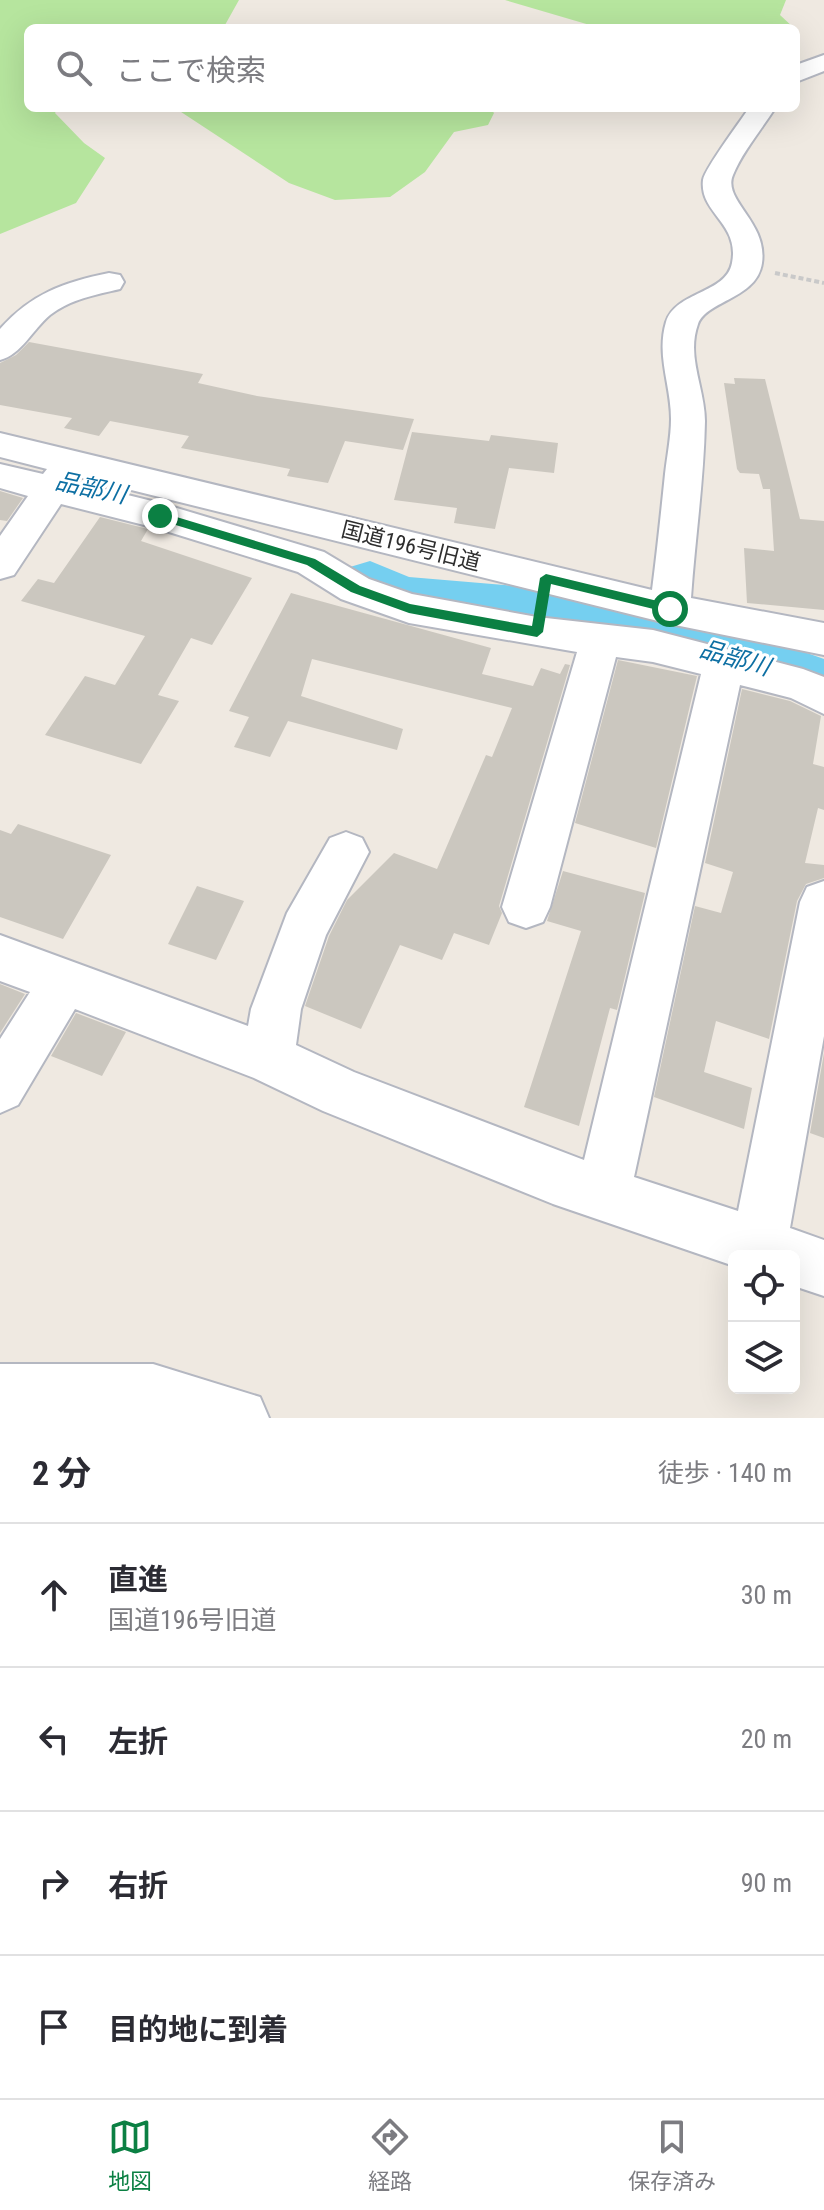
<!DOCTYPE html>
<html lang="ja">
<head>
<meta charset="utf-8">
<style>
  body { margin:0; font-family:"Roboto Condensed","Noto Sans JP",sans-serif; background:#f7f7f7; color:#2b2b33 }
  .controls { position:absolute; right:24px; bottom:24px; display:grid; overflow:hidden; border-radius:12px; box-shadow:0 8px 32px #0002 }
  .controls button { width:72px; height:72px; display:grid; place-items:center; padding:0; border:0; border-bottom:2px solid #e1e1e2; background:#fff; color:#2b2b33; font:40px sans-serif }
  .stop { position:absolute; width:24px; height:24px; margin:-18px; border:6px solid #0b8043; border-radius:50%; background:#fff }
  .stop.end { background:#0b8043; border-color:#fff; box-shadow:0 2px 8px #0008 }
  .list { margin:0; padding:0; list-style:none }
  h2 { display:flex; justify-content:space-between; align-items:center; height:104px; margin:0; padding:0 32px; font-size:34px }
  h2 small { font-size:26px; font-weight:400; color:#7c7c81 }
  .list li { display:grid; grid-template-columns:52px 1fr auto; gap:24px; align-items:center; box-sizing:border-box; height:144px; padding:0 32px; border-top:2px solid #e1e1e2 }
  .list b { display:block; font-size:30px; white-space:nowrap }
  .list p { margin:0; font-size:26px; white-space:nowrap; color:#7c7c81 }
  .list em { font-size:26px; font-style:normal; color:#7c7c81 }
  .icon { flex:none; width:44px; height:44px; fill:none; stroke:currentColor; stroke-width:2; stroke-linecap:round; stroke-linejoin:round }
  .map { position:relative; flex:none; width:824px; height:1418px; overflow:hidden }
  .search { position:absolute; background:#fff; box-shadow:0 8px 32px #0002; left:24px; right:24px; top:24px; height:88px; display:flex; align-items:center; gap:20px; box-sizing:border-box; padding:0 28px; border-radius:12px; color:#7c7c81; font-size:30px }
  .sheet { height:680px; background:#fff }
  nav { display:flex; justify-content:space-around; align-items:center; box-sizing:border-box; height:112px; border-top:2px solid #e1e1e2; background:#fff; font-size:22px; color:#7c7c81 }
  nav a { display:grid; justify-items:center; gap:4px }
  nav .on { color:#0b8043 }
  .map>svg:first-child { display:block }
</style>
</head>
<body>
<div class="map">
<svg width="824" height="1418" viewBox="0 0 824 1418">
  <rect width="100%" height="100%" fill="#efe9e1"/>
  <!-- green -->
  <path fill="#b6e59e" d="M0 0H239L225 25 244 28H28V108H58L55 113 84 143 105 158 76 203 0 234Z
    M505 0H786L780 15 794 28H600Z
    M175 108H490L494 113 488 125 454 132 425 172 390 197 335 200 289 183Z"/>
  <g fill="none" stroke-linecap="round" stroke-linejoin="round">
    <!-- river -->
    <path fill="#75cff0" fill-rule="evenodd" d="M370 561 409 577 564 590 793 648 824 659V706L782 691 564 632 400 618C377 611 354 604 342 582L350 567Z"/>
  </g>
  <!-- building -->
  <path fill="#cbc7bf" d="M29 342 203 374 198 383 257 396 414 419 403 450 345 441 328 483 287 476 290 469 181 448 189 436 110 421 99 436 64 428 72 418 0 405V363L16 355Z
    M734 378 765 379 800 519 824 521V610L747 603 744 548 774 551 770 489H763L759 474 740 473 737 469 724 383 735 384Z
    M412 432 489 441 491 435 558 443 554 473 509 468 495 529 454 523 457 508 394 500Z
    M0 491 23 498 7 521 0 520Z
    M100 517 148 529 141 541 252 578 212 645 191 638 158 695 179 701 141 764 45 735 85 676 115 685 145 636 21 601 38 579 54 583Z
    M291 593 491 648 482 674 533 686 541 668 560 674 565 664 570 665 499 906 502 913 489 945 454 933 442 960 400 945 361 1029 305 1006 329 936 347 900 394 853 437 869 486 755 492 757 512 708 312 659 301 696 403 729 397 750 288 721 270 757 234 747 249 717 229 711Z
    M618 660 697 676 656 848 575 823Z
    M742 689 790 701 821 716 813 764 824 767V810L818 808 805 863 824 865V878L806 884 797 901 769 1039 716 1021 704 1072 752 1088 744 1129 654 1097 695 906 721 913 733 872 705 863Z
    M18 824 111 855 63 939 0 917V830L11 834Z
    M563 871 645 893 617 1010 610 1008 579 1126 524 1107 581 931 547 921Z
    M197 886 244 901 216 960 168 944Z
    M0 984 25 994 0 1033Z
    M76 1013 126 1032 102 1076 51 1056Z
    M824 1053V1138L810 1133Z"/>
  <g fill="none" stroke-linecap="round" stroke-linejoin="round">
    <!-- minor casing -->
    <g stroke="#b4b7c1" stroke-width="4">
      <path id="minor" d="M824 55V71L796 82V65Z
        M749 108H775C762 129 742 152 733 175 722 200 768 222 762 263 757 299 707 300 698 324 686 357 705 388 705 421 704 480 695 539 691 598L824 623V655L670 624 79 477 75 482 160 503 324 552 369 579 412 594 537 617 653 630 803 669 824 677V714L791 698 740 685 634 1177 738 1211 800 902 807 887 824 881V1036L790 1228 824 1240V1296L794 1286V1256H734V1266L553 1204 323 1111 254 1078 75 1009 18 1105 0 1113V1039L30 992 0 981V935L248 1026 251 1009 287 913 330 838 346 832 362 838 369 852 326 935 301 1009 296 1045 354 1072 584 1160 701 674 653 662 616 657 550 907 543 922 526 928 509 922 502 907 577 652 409 623 341 599 298 572 156 528 61 504 14 575 0 579V536L28 496 0 488V464L43 474 47 469 0 457V433L652 590C657 551 661 513 665 474 667 456 671 437 671 419 671 385 656 356 666 322 676 291 726 294 732 263 740 223 699 213 703 180 705 168 740 122 749 108Z
        M109 273 120 275 124 282 120 289C95 295 71 299 50 315 33 329 21 355 0 360V329C31 294 64 282 109 273Z
        M0 1364H153L260 1397 269 1418H0Z"/>
    </g>
    <!-- path -->
    <path stroke="#c9c9c9" stroke-width="4" stroke-dasharray="5 3" stroke-linecap="butt" d="M775 273 824 283"/>
    <!-- minor -->
    <use href="#minor" fill="#fff" fill-rule="evenodd"/>
  </g>
  <!-- route -->
  <path fill="#0b8043" d="M160 512 315 559 360 586 410 604 532 626 540 578 546 574 670 604 676 609 670 613 551 584 543 632 537 637 409 613 351 592 307 565 156 519 154 516Z"/>
  <g text-anchor="middle" dominant-baseline="central" stroke-width="6" stroke-linejoin="round" paint-order="stroke">
    <!-- street labels -->
    <g font-size="22" fill="#2e2e2e" stroke="#fff">
      <text transform="translate(411 546) rotate(14)">国道196号旧道</text>
    </g>
    <!-- water labels -->
    <g font-size="24" font-style="italic" fill="#0d6fa3" stroke="#fff">
      <text transform="translate(91 488) rotate(12)">品部川</text>
      <text transform="translate(735 658) rotate(16)">品部川</text>
    </g>
  </g>
</svg>
<div class="controls">
<button><svg class="icon" aria-label="locate" viewBox="0 0 24 24"><circle cx="12" cy="12" r="6"/><path d="M12 2v4M12 18v4M2 12h4M18 12h4"/></svg></button>
<button><svg class="icon" aria-label="layers" viewBox="0 0 24 24"><path d="M12 4l9 5-9 5-9-5zM3 14l9 5 9-5"/></svg></button>
</div>
<div class="stop" style="left:670px;top:609px"></div>
<div class="stop end" style="left:160px;top:516px"></div>
<div class="search"><svg class="icon" aria-label="search" viewBox="0 0 24 24"><circle cx="10" cy="10" r="6"/><path d="M15 15l6 6"/></svg>ここで検索</div>
</div>
<section class="sheet">
<h2>2 分<small>徒歩 · 140 m</small></h2>
<ul class="list">
<li><svg class="icon" aria-label="ahead" viewBox="0 0 24 24"><path d="M12 20V5M6 11l6-6 6 6"/></svg><div><b>直進</b><p>国道196号旧道</p></div><em>30 m</em></li>
<li><svg class="icon" aria-label="left" viewBox="0 0 24 24"><path d="M17 20v-9H6M10 6l-5 5 5 5"/></svg><div><b>左折</b></div><em>20 m</em></li>
<li><svg class="icon" aria-label="right" viewBox="0 0 24 24"><path d="M7 20v-9h11M14 6l5 5-5 5"/></svg><div><b>右折</b></div><em>90 m</em></li>
<li><svg class="icon" aria-label="arrive" viewBox="0 0 24 24"><path d="M6 21V4h12l-3 4 3 4H6"/></svg><div><b>目的地に到着</b></div></li>
</ul>
</section>
<nav>
<a class="on"><svg class="icon" aria-label="map" viewBox="0 0 24 24"><path d="M3 6l6-2 6 2 6-2v14l-6 2-6-2-6 2zM9 4v14M15 6v14"/></svg>地図</a>
<a><svg class="icon" aria-label="directions" viewBox="0 0 24 24"><path d="M12 3l9 9-9 9-9-9zM9 14v-3h6M13 9l2 2-2 2"/></svg>経路</a>
<a><svg class="icon" aria-label="saved" viewBox="0 0 24 24"><path d="M7 4h10v16l-5-4-5 4z"/></svg>保存済み</a>
</nav>
</body>
</html>
